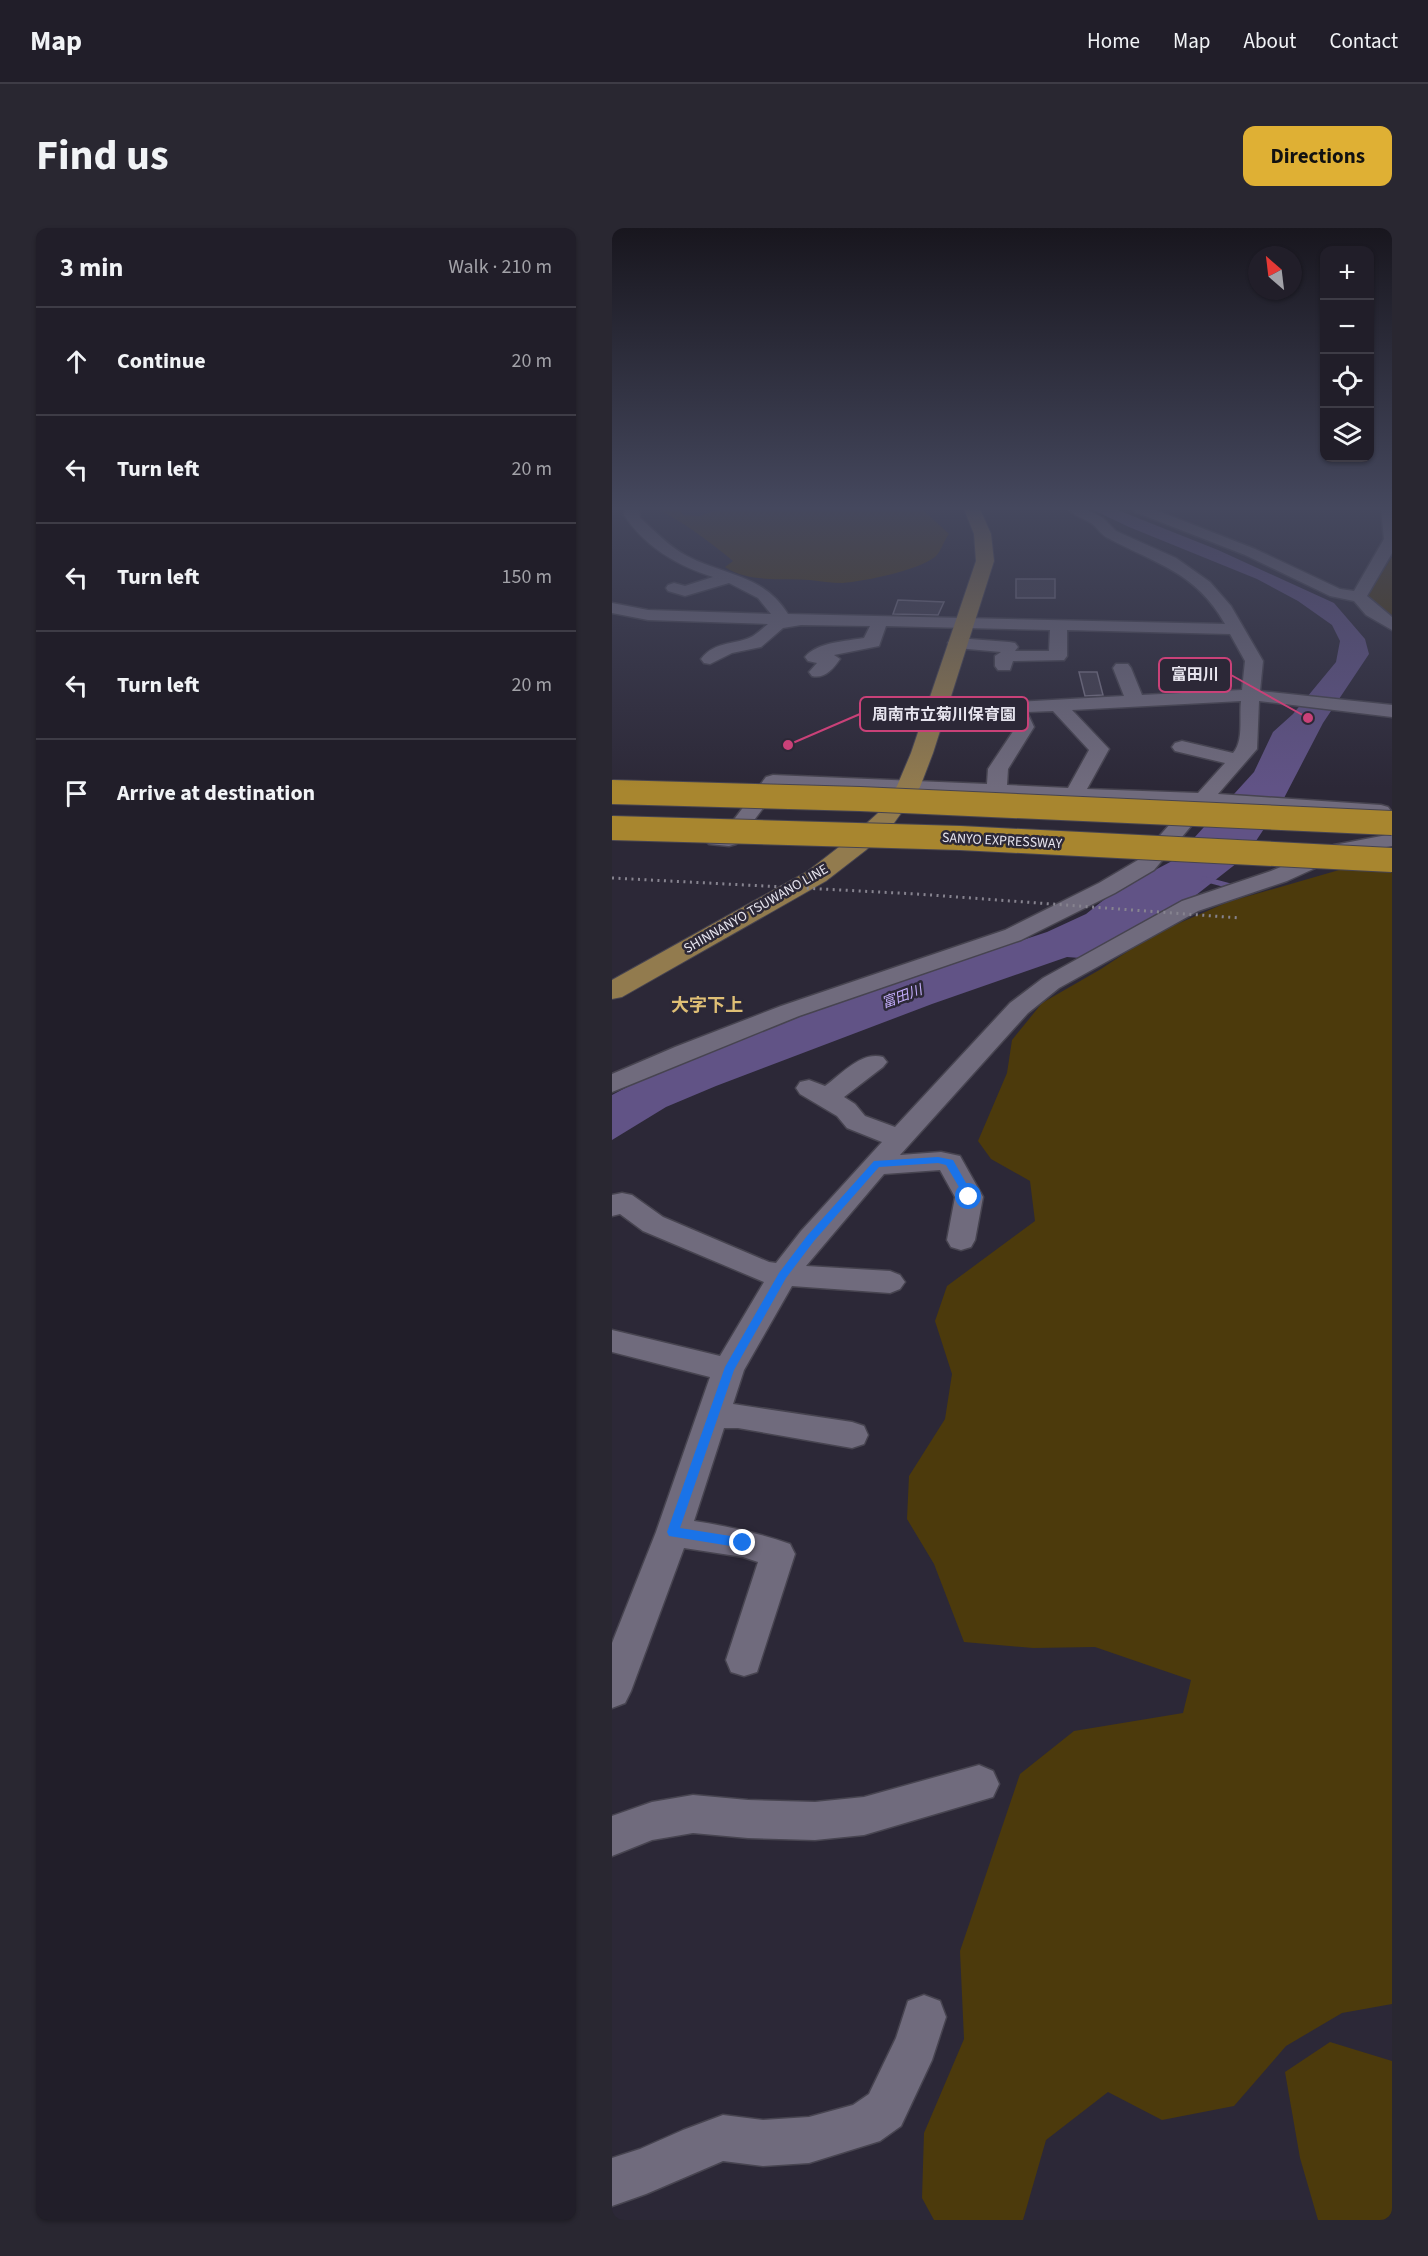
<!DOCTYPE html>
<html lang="en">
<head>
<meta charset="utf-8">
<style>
  body { margin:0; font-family:"Source Sans 3","Noto Sans JP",sans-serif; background:#292731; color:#f1f3f6 }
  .controls { position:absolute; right:18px; top:18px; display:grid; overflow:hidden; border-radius:12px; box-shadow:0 2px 4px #0004 }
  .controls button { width:54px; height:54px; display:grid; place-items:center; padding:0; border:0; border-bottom:2px solid #3e3c46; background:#211e29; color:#f1f3f6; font:30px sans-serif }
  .compass { position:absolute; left:636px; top:18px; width:54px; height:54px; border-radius:50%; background:#211e29; box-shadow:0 2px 4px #0004; rotate:332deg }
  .stop { position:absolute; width:18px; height:18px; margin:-14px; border:4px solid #1a73e8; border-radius:50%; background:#fff }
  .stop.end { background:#1a73e8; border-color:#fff; box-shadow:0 2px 6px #0008 }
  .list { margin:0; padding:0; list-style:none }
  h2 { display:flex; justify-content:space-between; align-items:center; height:78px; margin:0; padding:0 24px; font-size:26px }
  h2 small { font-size:20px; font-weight:400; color:#a2a2a8 }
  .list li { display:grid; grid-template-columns:39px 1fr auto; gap:18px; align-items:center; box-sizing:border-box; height:108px; padding:0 24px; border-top:2px solid #3e3c46 }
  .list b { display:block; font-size:22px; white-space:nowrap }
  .list em { font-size:20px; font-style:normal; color:#a2a2a8 }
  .icon { flex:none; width:33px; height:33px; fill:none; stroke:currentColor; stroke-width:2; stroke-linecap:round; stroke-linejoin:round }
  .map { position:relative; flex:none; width:780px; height:1992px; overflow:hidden; border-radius:12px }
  header { display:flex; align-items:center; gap:36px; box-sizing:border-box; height:84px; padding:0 30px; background:#211e29; border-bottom:2px solid #3e3c46 }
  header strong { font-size:28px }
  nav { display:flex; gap:33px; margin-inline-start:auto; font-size:21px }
  .intro { display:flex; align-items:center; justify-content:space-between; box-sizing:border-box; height:144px; padding:0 36px }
  h1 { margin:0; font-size:42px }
  .button { padding:15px 27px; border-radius:12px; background:#dfb034; color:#111; font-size:21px; font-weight:700 }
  main { display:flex; gap:36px; padding:0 36px }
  aside { flex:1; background:#211e29; border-radius:12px; box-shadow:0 2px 4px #0004 }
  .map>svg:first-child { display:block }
</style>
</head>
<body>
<header>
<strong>Map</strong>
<nav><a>Home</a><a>Map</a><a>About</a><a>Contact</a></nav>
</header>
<div class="intro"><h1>Find us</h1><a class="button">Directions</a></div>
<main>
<aside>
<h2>3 min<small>Walk · 210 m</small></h2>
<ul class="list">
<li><svg class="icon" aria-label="ahead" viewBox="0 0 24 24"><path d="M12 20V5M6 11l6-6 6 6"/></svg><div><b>Continue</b></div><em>20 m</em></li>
<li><svg class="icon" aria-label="left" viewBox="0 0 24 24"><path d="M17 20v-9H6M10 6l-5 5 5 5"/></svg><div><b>Turn left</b></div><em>20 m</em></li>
<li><svg class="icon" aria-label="left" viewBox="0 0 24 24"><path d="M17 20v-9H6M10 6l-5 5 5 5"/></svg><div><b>Turn left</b></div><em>150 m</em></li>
<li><svg class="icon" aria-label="left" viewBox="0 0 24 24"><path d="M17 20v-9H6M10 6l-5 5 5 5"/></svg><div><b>Turn left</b></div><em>20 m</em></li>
<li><svg class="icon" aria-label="arrive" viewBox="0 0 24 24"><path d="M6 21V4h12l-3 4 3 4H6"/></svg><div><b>Arrive at destination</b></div></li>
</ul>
</aside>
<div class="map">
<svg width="780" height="1992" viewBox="0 0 780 1992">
  <rect width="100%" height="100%" fill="#2c2837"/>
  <!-- green -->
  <path fill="#4c3a0c" d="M45 281H67L72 287 87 288 109 281H310L337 306C332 312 329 324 323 329 304 343 254 353 230 355 220 355 208 353 198 352 170 350 137 355 113 339L121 333C98 314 72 294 45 281Z
    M780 329V387L762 378 755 368Z
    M780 632V1776L730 1785 674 1818 622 1878 550 1892 496 1864 434 1912 411 1992H322L310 1970 312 1905 352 1811 348 1723 408 1546 462 1503 571 1485 579 1452 483 1419 421 1420 352 1414 322 1336 295 1291 297 1248 333 1191 340 1146 323 1093 335 1058 423 993 418 953 379 931 366 913 395 845 400 812 430 775 489 741 542 706 616 674 734 640Z
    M718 1814 780 1833V1992H706L688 1930 673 1844Z"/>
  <!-- water -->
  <path fill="#615386" d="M479 281H503L606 322 722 375 753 411 757 426 711 495 671 572 634 628 579 671 468 730 455 729 320 776 104 858 54 879 0 912V867L32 850 184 788 435 704 474 686 503 663 562 632 642 544 661 504 681 486 724 434 728 413 720 397 686 373 645 351 517 299Z"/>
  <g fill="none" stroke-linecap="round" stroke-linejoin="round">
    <!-- stream -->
    <path stroke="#615386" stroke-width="5" d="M592 651 622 659"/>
  </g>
  <!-- building -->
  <path fill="#433f4f" stroke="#777284" stroke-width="1.5" d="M404 351H443V370H404Z
    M286 372 332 374 326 387 281 386Z
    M467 444H485L491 467 473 468Z"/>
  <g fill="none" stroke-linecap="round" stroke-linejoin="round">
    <!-- minor casing -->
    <g stroke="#474450" stroke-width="3">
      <path id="minor" d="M13 281H27L28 290C43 303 57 319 75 328 113 348 151 346 176 386L613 396C584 344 544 336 496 310 489 307 485 299 479 295 471 290 462 288 456 281H474L491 290 504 303 564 330 598 354 619 378 651 433 648 463 780 477V489L647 473 645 521 606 566 769 577 776 579 779 583 776 587 769 589 596 578 542 642 503 665 409 712 187 788 0 864V846L63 819 169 778 393 702 487 655 526 632 575 577 167 559 124 616 117 618 97 616 93 612 97 608 111 606 154 549 161 547 375 556 376 541 404 499 397 485 324 489 317 487 315 483 317 479 512 468 501 440 504 436H516L519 440 530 467 630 462 633 433 618 406 455 402V428L452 432 401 433 398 442H386L383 438V428L389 424 345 420 339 419 336 415 339 411 345 410 397 414 403 415 406 419 403 423H437L438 402 274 398 267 418 222 427 228 431C221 441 213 451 200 448L197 444 205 435 196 433 193 429C205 414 235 413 252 410L258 398 189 397 171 400 149 419 120 425 98 436 92 435 89 431C103 412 126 417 141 408 146 405 151 400 156 396L36 392 0 385V375L36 382 159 386 146 370 117 355 73 368 56 363 54 360 56 357 62 355 73 358 101 349C66 338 33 319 12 287ZM629 473C627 489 632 513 621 525L570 513 563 515 560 519 563 523 613 535 586 565 475 561 497 521 460 482ZM441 483 477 522 456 560 395 557 396 541 422 499 415 484Z
        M521 281H541L643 321 728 361 742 363 772 311 769 281H780V325L755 368 780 389V402L754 387 742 373 718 368 633 327 523 284Z
        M780 606V618L734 626 675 653 586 683 447 760 416 785 288 927 329 924 348 928 371 969 363 1012 359 1019 349 1022 339 1019 335 1012 343 969 328 942 272 946 194 1038 278 1043 288 1047 293 1054 288 1061 278 1065 180 1058 132 1142 121 1176 240 1194 252 1198 256 1207 252 1216 240 1220 126 1200H112L82 1293C115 1298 146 1305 178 1316L183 1326 145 1444 132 1448 119 1444 114 1432 146 1334 131 1329 72 1320 19 1463 13 1475 0 1480V1415L44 1304 98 1149 0 1124V1102L108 1128 152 1054 31 1003 8 986 0 988V967L10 965 20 967 51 989 157 1034 164 1035 189 1003 270 914 235 900 225 888 188 866 184 860 188 854 197 852 213 858C230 846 249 823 271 829L275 834 271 839 232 869 243 876 253 888 283 899 398 775 431 750 570 673 659 643 722 617Z
        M367 1537 381 1543 387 1556 381 1569 252 1607 203 1612 136 1610 81 1605 40 1612 0 1628V1588L40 1574 81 1567 136 1572 203 1574 252 1569Z
        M312 1767 328 1773 334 1789 320 1832 289 1898 268 1913 197 1935 151 1938 111 1933 34 1966 0 1978V1930L28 1921 71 1902 111 1887 151 1892 197 1889 241 1877 257 1866 284 1810 296 1773Z"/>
    </g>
    <!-- major casing -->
    <g stroke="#474450" stroke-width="2">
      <path id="major" d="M352 281H368L379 306 382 333 321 525 308 559 282 595 254 622 214 653 10 769 0 771V752L196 643 236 612 266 585 285 558 299 525 364 333 362 306Z"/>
    </g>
    <!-- minor -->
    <use href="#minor" fill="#706b7d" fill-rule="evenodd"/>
    <!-- major -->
    <use href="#major" fill="#927b4e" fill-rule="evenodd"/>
    <!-- rail -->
    <path stroke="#86838f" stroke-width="3" stroke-dasharray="2 4.5" stroke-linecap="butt" d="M0 650 305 666 628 690"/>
    <!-- highway-bridge casing -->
    <g stroke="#474450" stroke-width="26" stroke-linecap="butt">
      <path id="highway-bridge" d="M0 564 248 571 780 595
        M0 600 348 610 780 632"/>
    </g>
    <!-- highway-bridge -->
    <use href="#highway-bridge" stroke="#a8862f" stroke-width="24"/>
  </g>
  <!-- sky -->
  <linearGradient id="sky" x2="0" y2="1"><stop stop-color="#18161e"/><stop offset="0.5" stop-color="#45485e"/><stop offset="1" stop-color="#45485e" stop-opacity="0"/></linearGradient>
  <rect width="780" height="560" fill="url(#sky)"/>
  <!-- route -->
  <path fill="#1a73e8" d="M326 929 341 932 362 969 361 971H354L334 937 326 935 267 939 202 1013 174 1050 122 1142 68 1300 131 1310 135 1311V1318L131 1320 57 1308 55 1304 113 1139 167 1045 195 1008 262 933Z"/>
  <g text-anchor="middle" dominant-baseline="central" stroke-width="5" stroke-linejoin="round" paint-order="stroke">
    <!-- far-street labels -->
    <g font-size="14" fill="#e6e4ee" stroke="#2c2837">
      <text transform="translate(390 613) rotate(3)">SANYO EXPRESSWAY</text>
      <text transform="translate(144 681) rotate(-30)">SHINNANYO TSUWANO LINE</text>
    </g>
    <!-- far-water labels -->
    <g font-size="14" font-style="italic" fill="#c5affe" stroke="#2c2837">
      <text transform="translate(290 769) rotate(-20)">富田川</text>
    </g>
    <!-- quarter labels -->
    <g font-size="18" font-weight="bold" fill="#dfbf75" stroke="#2c2837">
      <text x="95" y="777">大字下上</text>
    </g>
  </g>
  <!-- callouts -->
  <path fill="none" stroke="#c94178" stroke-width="2" d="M696 490L619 447M176 517L248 486"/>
  <g fill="#c94178" stroke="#2c2837" stroke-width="2">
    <circle cx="696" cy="490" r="6"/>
    <circle cx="176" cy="517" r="6"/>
  </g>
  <g fill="#2c2837" stroke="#c94178" stroke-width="2">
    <rect x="547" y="430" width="72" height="34" rx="6"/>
    <rect x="248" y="469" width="168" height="34" rx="6"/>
  </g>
  <g font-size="16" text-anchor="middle" font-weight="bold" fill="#e6e4ee">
    <text x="583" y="452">富田川</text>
    <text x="332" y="492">周南市立菊川保育園</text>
  </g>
</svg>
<div class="controls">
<button>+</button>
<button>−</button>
<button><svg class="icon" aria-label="locate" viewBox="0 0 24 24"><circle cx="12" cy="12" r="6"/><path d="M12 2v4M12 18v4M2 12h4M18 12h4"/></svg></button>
<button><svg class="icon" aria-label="layers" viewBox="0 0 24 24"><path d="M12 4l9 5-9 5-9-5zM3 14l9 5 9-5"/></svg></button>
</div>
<svg class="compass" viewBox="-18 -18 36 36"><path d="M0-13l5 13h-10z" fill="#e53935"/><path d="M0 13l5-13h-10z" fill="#a2a2a8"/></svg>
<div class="stop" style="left:357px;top:969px"></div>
<div class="stop end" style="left:131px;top:1315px"></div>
</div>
</main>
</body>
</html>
